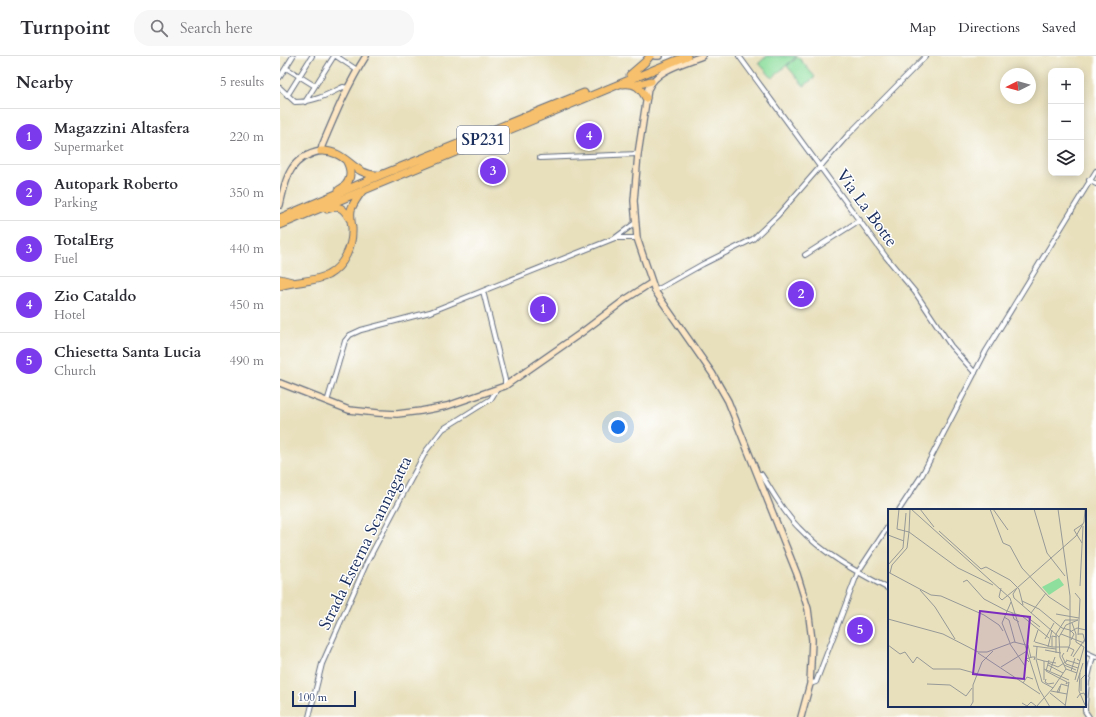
<!DOCTYPE html>
<html lang="en">
<head>
<meta charset="utf-8">
<style>
  body { margin:0; font-family:Cardo,serif; background:#f7f7f7; color:#2b2b33 }
  .controls { position:absolute; right:12px; top:12px; display:grid; overflow:hidden; border-radius:8px; box-shadow:0 2px 10px #0003 }
  .controls button { width:36px; height:36px; display:grid; place-items:center; padding:0; border:0; border-bottom:1px solid #e1e1e2; background:#fff; color:#2b2b33; font:20px sans-serif }
  .compass { position:absolute; left:720px; top:12px; width:36px; height:36px; border-radius:50%; background:#fff; box-shadow:0 2px 10px #0003; rotate:264deg }
  .scale { position:absolute; left:12px; bottom:10px; width:64px; box-sizing:border-box; padding-left:4px; border:2px solid #1b2f5e; border-top:0; font-size:11px; line-height:14px; white-space:nowrap; color:#1b2f5e; -webkit-text-stroke:3px #fff; paint-order:stroke }
  .you { position:absolute; left:338px; top:371px; width:14px; height:14px; margin:-10px; border:3px solid #fff; border-radius:50%; background:#1a73e8; box-shadow:0 0 0 6px #1a73e833 }
  .badge { display:grid; place-items:center; width:26px; height:26px; border-radius:50%; background:#7c3aed; color:#fff; font-size:13px; font-weight:700 }
  .pin { position:absolute; translate:-50% -50%; border:2px solid #fff; box-shadow:0 1px 4px #0006 }
  .list { margin:0; padding:0; list-style:none }
  h2 { display:flex; justify-content:space-between; align-items:center; height:52px; margin:0; padding:0 16px; font-size:17px }
  h2 small { font-size:13px; font-weight:400; color:#7c7c81 }
  .list li { display:grid; grid-template-columns:26px 1fr auto; gap:12px; align-items:center; box-sizing:border-box; height:56px; padding:0 16px; border-top:1px solid #e1e1e2 }
  .list b { display:block; font-size:15px; white-space:nowrap }
  .list p { margin:0; font-size:13px; white-space:nowrap; color:#7c7c81 }
  .list em { font-size:13px; font-style:normal; color:#7c7c81 }
  .icon { flex:none; width:22px; height:22px; fill:none; stroke:currentColor; stroke-width:2; stroke-linecap:round; stroke-linejoin:round }
  .map { position:relative; flex:none; width:816px; height:661px; overflow:hidden }
  header { display:flex; align-items:center; gap:24px; box-sizing:border-box; height:56px; padding:0 20px; background:#fff; border-bottom:1px solid #e1e1e2 }
  header strong { font-size:19px }
  nav { display:flex; gap:22px; margin-inline-start:auto; font-size:14px }
  .search { width:280px; height:36px; background:#f7f7f7; display:flex; align-items:center; gap:10px; box-sizing:border-box; padding:0 14px; border-radius:16px; color:#7c7c81; font-size:15px }
  main { display:flex }
  aside { flex:1; background:#fff }
  .map>svg:first-child { display:block }
</style>
</head>
<body>
<header>
<strong>Turnpoint</strong>
<div class="search"><svg class="icon" aria-label="search" viewBox="0 0 24 24"><circle cx="10" cy="10" r="6"/><path d="M15 15l6 6"/></svg>Search here</div>
<nav><a>Map</a><a>Directions</a><a>Saved</a></nav>
</header>
<main>
<aside>
<h2>Nearby<small>5 results</small></h2>
<ul class="list">
<li><span class="badge">1</span><div><b>Magazzini Altasfera</b><p>Supermarket</p></div><em>220 m</em></li>
<li><span class="badge">2</span><div><b>Autopark Roberto</b><p>Parking</p></div><em>350 m</em></li>
<li><span class="badge">3</span><div><b>TotalErg</b><p>Fuel</p></div><em>440 m</em></li>
<li><span class="badge">4</span><div><b>Zio Cataldo</b><p>Hotel</p></div><em>450 m</em></li>
<li><span class="badge">5</span><div><b>Chiesetta Santa Lucia</b><p>Church</p></div><em>490 m</em></li>
</ul>
</aside>
<div class="map">
<svg width="816" height="661" viewBox="0 0 816 661">
  <rect width="100%" height="100%" fill="#fff"/>
  <filter id="ink" filterUnits="userSpaceOnUse"><feTurbulence type="fractalNoise" baseFrequency=".025" numOctaves="2"/><feDisplacementMap in="SourceGraphic" scale="8" xChannelSelector="R" yChannelSelector="G"/><feConvolveMatrix kernelMatrix="1 2 1 2 8 2 1 2 1" color-interpolation-filters="sRGB"/></filter>
  <filter id="wash" filterUnits="userSpaceOnUse"><feTurbulence type="fractalNoise" baseFrequency=".012" numOctaves="4" result="noise"/><feDisplacementMap in="SourceGraphic" scale="16" xChannelSelector="R" yChannelSelector="G"/><feGaussianBlur stdDeviation="0.9" result="paint"/><feColorMatrix in="noise" values="0 0 0 0 0 0 0 0 0 0 0 0 0 0 0 0 0 1.4 0 .05"/><feComposite in="paint" operator="in"/></filter>
  <g filter="url(#wash)">
    <rect width="100%" height="100%" fill="#e8e0bd"/>
    <!-- green -->
    <path fill="#8ede9d" stroke="#54867e" d="M487 0H517L492 22 479 7Z
      M518 1 535 21 524 30 507 10Z"/>
  </g>
  <g filter="url(#ink)">
    <g fill="none" stroke-linecap="round" stroke-linejoin="round">
      <!-- street casing -->
      <g stroke="#636d7f" stroke-width="6">
        <path id="street" d="M56 0 77 14
          M459 0 606 201 635 236 671 290 695 317
          M6 12 35 30
          M0 21 13 0
          M0 32 15 46C34 46 47 39 63 31L68 32
          M7 40 32 0
          M25 46 54 0
          M260 102 358 98
          M809 124 816 128
          M335 182H357
          M525 199 580 164
          M203 235 225 324V330
          M375 235 423 208 473 183 498 159 567 80 646 0
          M47 346 65 285 70 279 81 274 150 256 335 182 355 167
          M477 418H481C493 436 503 456 518 471 543 498 577 516 609 533
          M619 454 642 419 706 295 816 115
          M805 596 816 601
          M530 628 536 626 578 516 609 469
          M805 648 807 626 813 600
          M805 650V655L809 661
          M29 661 42 608 87 506 146 395 163 373 211 343 217 333"/>
      </g>
      <!-- secondary casing -->
      <g stroke="#636d7f" stroke-width="8">
        <path id="secondary" d="M375 0H379
          M422 0C403 8 377 13 368 33L358 98 354 145 357 182 375 235 432 317 448 345 517 518 528 553 532 584 530 628 521 661
          M0 149C6 121 10 101 41 95L42 90C55 59 68 28 86 0
          M0 327 69 354 98 357 117 358 141 355 167 350 225 330 301 277 346 243 371 227"/>
      </g>
      <!-- highway casing -->
      <g stroke="#636d7f" stroke-width="9">
        <path id="highway" d="M350 19 365 6 370 0
          M343 28C356 27 360 31 366 42
          M356 29 371 25
          M41 95C67 94 72 119 97 119
          M59 134C71 128 73 116 66 104
          M47 153C61 149 63 152 70 163
          M0 162 101 119 304 37
          M0 169 407 0
          M0 223 12 226
          M0 230C15 225 34 226 48 219 64 210 73 190 72 172 71 166 70 160 71 154 73 147 78 141 82 135"/>
      </g>
      <!-- street -->
      <use href="#street" stroke="#fff" stroke-width="4"/>
      <!-- secondary -->
      <use href="#secondary" stroke="#fce6c4" stroke-width="5.5"/>
      <!-- highway -->
      <use href="#highway" stroke="#f7c06c" stroke-width="7"/>
    </g>
  </g>
  <g text-anchor="middle" dominant-baseline="central" stroke-width="3" stroke-linejoin="round" paint-order="stroke">
    <!-- shield labels -->
    <rect fill="#fff" stroke="#5f6d8e" stroke-width="1" x="177" y="70" width="52" height="28" rx="3"/>
    <g font-size="16" font-weight="bold" fill="#1b2f5e">
      <text x="203" y="84">SP231</text>
    </g>
    <!-- street labels -->
    <g font-size="17" fill="#1b2f5e" stroke="#fff">
      <text transform="translate(587 152) rotate(54)">Via La Botte</text>
      <text transform="translate(85 487) rotate(-64)">Strada Esterna Scannagatta</text>
    </g>
  </g>
  <!-- overview -->
  <g transform="translate(608 453)">
    <rect width="198" height="198" fill="#e8e0bd"/>
    <path d="M171 69 176 76 161 86 154 78Z" fill="#8ede9d"/>
    <path fill="none" stroke="#969997" stroke-width="1" d="M22 0 21 23 70 59 105 76M23 0 122 89 151 180 162 198M32 0 46 18M102 0 115 34 122 37 134 59 161 88 181 101M105 0 120 21M146 0 159 44 177 67M170 0 182 87V135L179 143M51 22 93 60 98 58 122 71 131 80 135 96M0 26 16 32M194 34 186 21 195 15M0 56 15 39 18 4M0 63 43 86 53 87 96 106 111 116 115 122M2 64 4 56 19 39 21 23 9 20 11 0M75 73 79 71 96 90 119 102M192 77 195 17M113 79 111 88 114 91 129 79M32 81 47 98 67 130M187 84 192 90 191 111M134 92 151 100 174 119 182 121 186 125 183 131M119 102 134 107 161 129M124 104 126 110 131 113M143 104 158 84M168 105 191 109M116 108 121 111 127 133M139 108 152 118M0 110 55 125 90 143H99L126 133 138 136M184 114 188 125V133L196 138 192 152 189 150M182 123 189 119 198 121M173 125 196 134M190 125H195L197 133M190 126 191 111M171 128 126 89 125 85 129 79 188 27 196 13 197 0M157 130 166 114M146 133 150 121M147 133 164 138H180M122 134 114 114 123 93M122 135 137 157M0 136 12 145 17 143 25 154 29 148 45 160H72L90 165M140 136 143 149M145 137 168 140M160 138 164 121M164 138V127L169 128M180 138 186 141 183 147M157 141 173 144M90 144 152 185M168 144V125L177 111H190M176 144 174 147 178 155 190 159M185 148 197 130M148 150 154 173M148 150 149 138M149 150 156 152V171M161 151 158 162 171 169M178 151 191 155M156 152 168 154M141 153 138 150 144 148H147L146 151M160 154 170 158 179 152M160 156 175 164M176 156 188 161M113 158 139 142M156 160 181 171M162 162 167 148M183 162 187 149M189 164 178 160 172 148 171 128 178 116 190 111M171 169 179 173 178 175 181 173 177 198M158 170 157 173 160 175 166 174M187 171 192 152M154 173 165 179M189 173 195 154M135 174 139 168 145 170M39 175 62 176 78 187 84 179M172 177 169 183H171L173 175 180 177M165 179 178 160M163 182 179 185M191 182 192 164M191 182 197 196M193 182V170L198 165M162 184 177 196M189 189 192 185 196 184 198 188M134 194 139 197 143 193 148 197M82 198 85 193V176L94 153 105 142M148 198 165 179"/>
    <path fill="#7b2cbf" fill-opacity="0.15" stroke="#7b2cbf" stroke-width="2" d="M92 102 142 108 136 170 85 165Z"/>
    <rect width="198" height="198" fill="none" stroke="#1b2f5e" stroke-width="2"/>
  </g>
</svg>
<div class="controls">
<button>+</button>
<button>−</button>
<button><svg class="icon" aria-label="layers" viewBox="0 0 24 24"><path d="M12 4l9 5-9 5-9-5zM3 14l9 5 9-5"/></svg></button>
</div>
<svg class="compass" viewBox="-18 -18 36 36"><path d="M0-13l5 13h-10z" fill="#e53935"/><path d="M0 13l5-13h-10z" fill="#7c7c81"/></svg>
<div class="scale">100 m</div>
<div class="you"></div>
<div class="pin badge" style="left:263px;top:253px">1</div>
<div class="pin badge" style="left:521px;top:238px">2</div>
<div class="pin badge" style="left:213px;top:115px">3</div>
<div class="pin badge" style="left:309px;top:80px">4</div>
<div class="pin badge" style="left:580px;top:574px">5</div>
</div>
</main>
</body>
</html>
